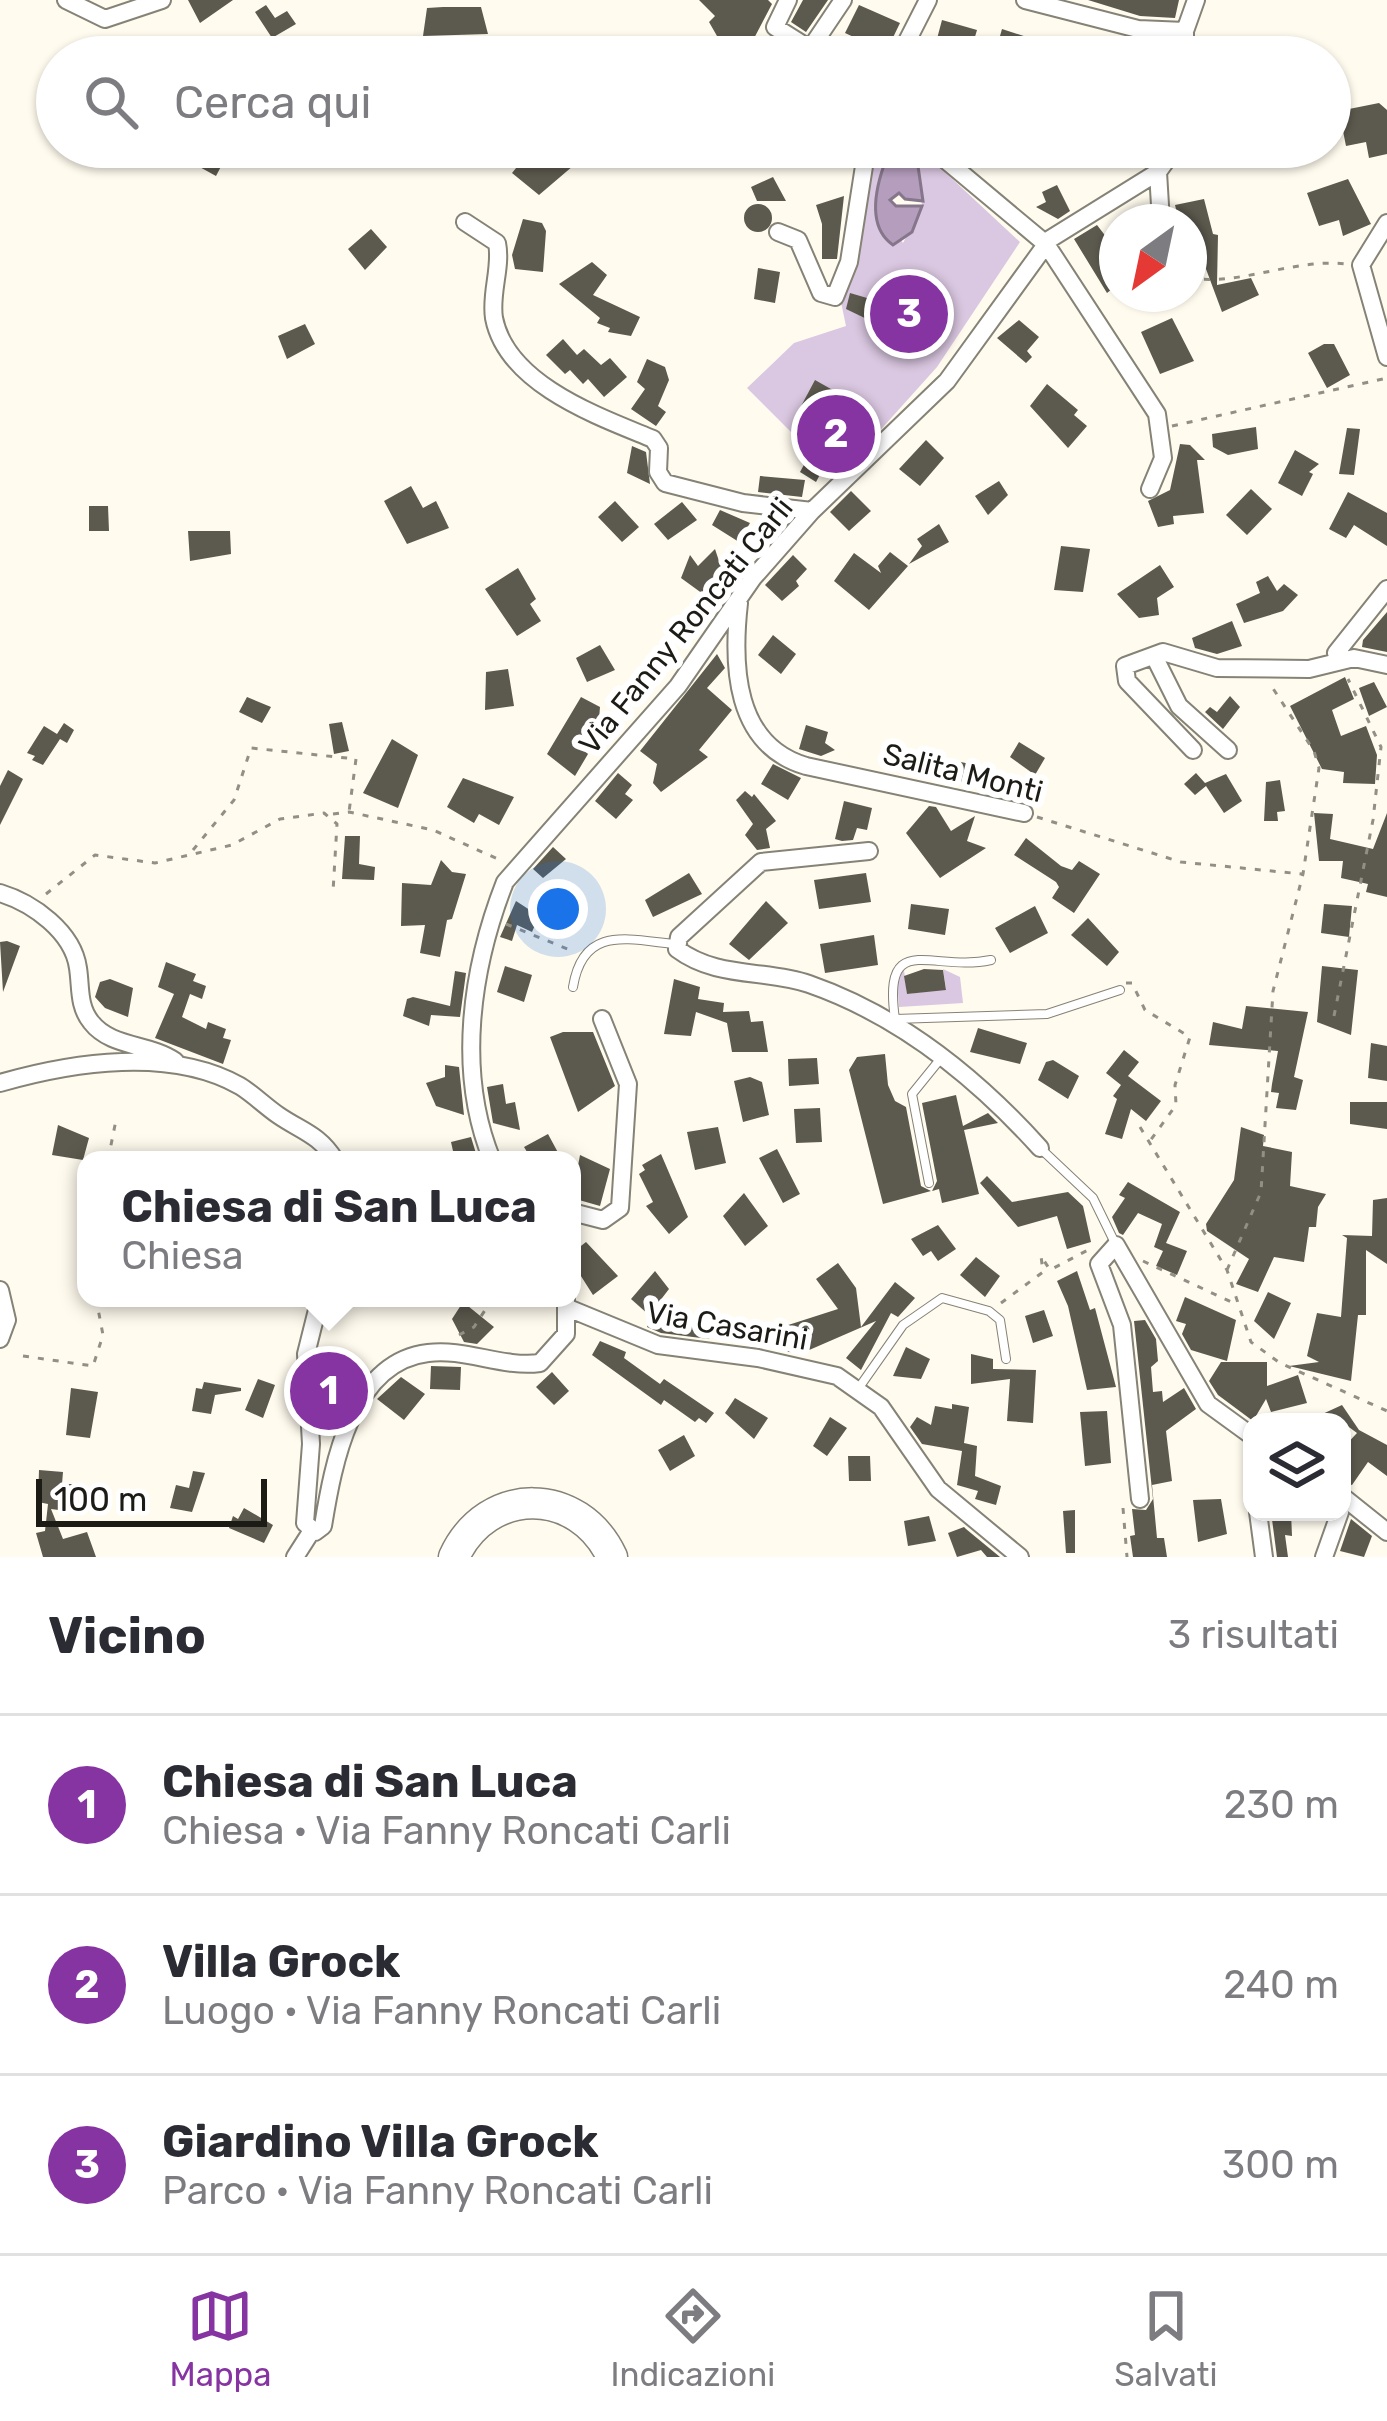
<!DOCTYPE html>
<html lang="it">
<head>
<meta charset="utf-8">
<style>
  body { margin:0; font-family:Rubik,sans-serif; background:#f2f2f3; color:#2b2b33 }
  .controls { position:absolute; right:36px; bottom:36px; display:grid; overflow:hidden; border-radius:24px; box-shadow:0 3px 9px #0004 }
  .controls button { width:108px; height:108px; display:grid; place-items:center; padding:0; border:0; border-bottom:3px solid #e1e1e2; background:#fff; color:#2b2b33; font:60px sans-serif }
  .compass { position:absolute; left:1099px; top:204px; width:108px; height:108px; border-radius:50%; background:#fff; box-shadow:0 3px 9px #0004; rotate:213deg }
  .scale { position:absolute; left:36px; bottom:30px; width:231px; box-sizing:border-box; padding-left:12px; border:6px solid #1c1b16; border-top:0; font-size:33px; line-height:42px; white-space:nowrap; color:#1c1b16; -webkit-text-stroke:9px #fff; paint-order:stroke }
  .you { position:absolute; left:558px; top:909px; width:42px; height:42px; margin:-30px; border:9px solid #fff; border-radius:50%; background:#1a73e8; box-shadow:0 0 0 18px #1a73e833 }
  .badge { display:grid; place-items:center; width:78px; height:78px; border-radius:50%; background:#8734a3; color:#fff; font-size:39px; font-weight:700 }
  .pin { position:absolute; translate:-50% -50%; border:6px solid #fff; box-shadow:0 3px 12px #0006 }
  .popup { position:absolute; left:77px; top:1151px; width:504px; height:156px; box-sizing:border-box; display:grid; place-content:center; border-radius:24px; background:#fff; filter:drop-shadow(0 3px 9px #0005); font-size:39px; white-space:nowrap; color:#7c7c81 }
  .popup b { font-size:45px; color:#2b2b33 }
  .popup::after { content:''; position:absolute; left:50%; top:100%; margin-left:-24px; border:24px solid transparent; border-top-color:#fff }
  .list { margin:0; padding:0; list-style:none }
  h2 { display:flex; justify-content:space-between; align-items:center; height:156px; margin:0; padding:0 48px; font-size:51px }
  h2 small { font-size:39px; font-weight:400; color:#7c7c81 }
  .list li { display:grid; grid-template-columns:78px 1fr auto; gap:36px; align-items:center; box-sizing:border-box; height:180px; padding:0 48px; border-top:3px solid #e1e1e2 }
  .list b { display:block; font-size:45px; white-space:nowrap }
  .list p { margin:0; font-size:39px; white-space:nowrap; color:#7c7c81 }
  .list em { font-size:39px; font-style:normal; color:#7c7c81 }
  .icon { flex:none; width:66px; height:66px; fill:none; stroke:currentColor; stroke-width:2; stroke-linecap:round; stroke-linejoin:round }
  .map { position:relative; flex:none; width:1387px; height:1557px; overflow:hidden }
  .search { position:absolute; background:#fff; box-shadow:0 3px 9px #0004; left:36px; right:36px; top:36px; height:132px; display:flex; align-items:center; gap:30px; box-sizing:border-box; padding:0 42px; border-radius:66px; color:#7c7c81; font-size:45px }
  .sheet { height:696px; background:#fff }
  nav { display:flex; justify-content:space-around; align-items:center; box-sizing:border-box; height:168px; border-top:3px solid #e1e1e2; background:#fff; font-size:33px; color:#7c7c81 }
  nav a { display:grid; justify-items:center; gap:6px }
  nav .on { color:#8734a3 }
  .map>svg:first-child { display:block }
</style>
</head>
<body>
<div class="map">
<svg width="1387" height="1557" viewBox="0 0 1387 1557">
  <rect width="100%" height="100%" fill="#fffbee"/>
  <!-- green -->
  <path fill="#dac7e1" fill-rule="evenodd" d="M874 147H918L1020 242 937 367 848 466 813 454 747 388 794 343 846 326 841 302ZM909 159 918 166 922 206 903 243 875 204 884 165Z
    M943 969 960 977 963 1003 899 1007 897 978 904 970 907 994 946 989Z"/>
  <!-- water -->
  <path fill="#b49dbd" stroke="#86768b" stroke-width="3" d="M909 159 918 166 923 201 905 199 899 193 890 200 896 206H922L912 232 893 245C867 227 875 191 884 165Z"/>
  <!-- building -->
  <path fill="#5c594e" d="M188 0H233L200 23Z
    M699 0H768L772 4 750 46 764 57H729L709 22 715 16Z
    M803 0H828L806 32 791 22Z
    M1088 0H1179L1175 18 1140 16Z
    M266 5 275 18 287 11 296 24 272 38 255 12Z
    M859 5 900 23 886 52 845 33Z
    M443 7H481L488 34 423 36 427 8Z
    M942 20 977 30 969 57H938L934 50Z
    M1002 29 1030 38 1025 57H994Z
    M1061 38 1090 46 1087 57H1056Z
    M1379 103 1387 110V154L1369 158 1366 142 1346 146 1339 111Z
    M204 147 226 157 216 176 196 165Z
    M533 147H565L580 160 539 195 512 173Z
    M773 177 786 201H757L751 187Z
    M1348 179 1371 224 1343 236 1339 220 1319 226 1307 193Z
    M1057 185 1070 211 1058 219 1036 207 1046 202 1042 192Z
    M844 196 837 259H822V224L816 205Z
    M1204 199 1213 234 1218 235 1217 285 1251 278 1259 295 1222 312 1206 269 1189 268V222H1179L1175 205Z
    M744 218a14 14 0 1 1 28 0a14 14 0 1 1-28 0Z
    M523 219 542 223 546 231 543 272 515 269 512 255Z
    M1097 225 1117 251V285L1107 293 1074 239Z
    M371 229 387 247 365 270 348 249Z
    M592 262 607 275 593 295 640 317 631 336 608 332 610 328 597 323 600 318 559 284Z
    M758 268 780 272 775 303 754 299Z
    M850 293 867 298 880 309 873 322 846 309Z
    M1172 318 1194 361 1160 374 1141 332Z
    M1019 320 1039 337 1027 351 1032 357 1026 363 997 338Z
    M305 324 315 344 287 359 278 336Z
    M563 339 577 355 584 349 601 365 610 358 627 377 604 397 588 379 583 384 570 370 565 374 546 355Z
    M1324 344H1334L1350 375 1327 388 1308 353Z
    M647 359 665 367 669 380 658 406 666 412 656 426 631 409 645 389 637 382Z
    M815 380 838 393 834 399 867 417 858 440 862 445 847 460 832 452 816 482 800 472 817 441 800 434 809 416 799 410Z
    M1047 384 1078 410 1074 415 1087 426 1068 448 1030 406Z
    M1256 427 1258 449 1228 455 1213 447 1212 434Z
    M1347 428 1360 429 1354 475 1339 474Z
    M926 440 944 458 920 486 899 469Z
    M1180 444 1190 445 1205 460H1197L1204 513 1173 516 1174 524 1158 527 1148 501 1170 490Z
    M632 446 646 452 650 484 627 473Z
    M1295 450 1319 464 1309 472 1313 474 1302 496 1278 483Z
    M760 476 805 480 802 497 758 492Z
    M999 481 1008 495 988 515 975 496Z
    M411 486 423 508 436 501 449 528 407 544 384 501Z
    M1251 489 1272 509 1247 535 1226 515Z
    M851 491 871 511 849 531 830 512Z
    M1348 492 1387 513V546L1354 525 1346 538 1329 529Z
    M615 501 639 527 622 542 598 517Z
    M682 502 697 520 668 540 654 524Z
    M89 506H108L109 531H89Z
    M720 510 750 523 739 542 712 525Z
    M939 524 949 542 909 564 922 546 917 539Z
    M188 531H230L231 554 190 561Z
    M1061 546 1090 549 1083 592 1054 590Z
    M715 549 719 561 734 571 709 620 693 611 703 594 681 578 690 555 698 566Z
    M890 552 908 566 869 610 834 581 854 553 881 573 878 566Z
    M793 555 807 569 796 581 799 586 782 601 765 585Z
    M1160 565 1174 587 1157 598 1159 615 1139 618 1117 594Z
    M518 568 536 599 530 604 541 621 517 636 485 589Z
    M1268 576 1277 591 1284 584 1298 595 1283 611 1244 623 1236 604 1260 593 1256 582Z
    M1387 612V652L1362 647 1363 640Z
    M1232 621 1242 646 1217 654 1195 648 1192 638Z
    M773 635 796 654 781 674 758 655Z
    M600 645 615 670 587 682 576 658Z
    M717 654 725 668 707 688 732 710 699 750 708 757 661 792 653 783 657 764 640 751Z
    M508 669 514 706 485 710 486 672Z
    M1345 677 1354 699 1332 710 1341 736 1366 726 1377 755 1375 784 1343 783 1344 772 1322 769 1290 706Z
    M1374 682 1387 707 1369 716 1359 688Z
    M1230 696 1240 707 1223 729 1205 712 1210 707 1217 712Z
    M247 697 271 707 262 723 239 712Z
    M581 697 600 707 599 719 581 747 588 754 575 776 547 754Z
    M342 722 349 751 334 754 329 724Z
    M64 723 74 730 67 743 60 739 43 765 32 760 35 756 27 753 44 726 57 734Z
    M806 725 828 732 825 743 835 750 821 756 799 749Z
    M392 739 418 755 398 808 363 793Z
    M1019 742 1045 758 1035 775 1010 757Z
    M946 759 990 768 984 788 945 778Z
    M773 764 801 778 788 800 761 784Z
    M8 770 23 779 0 825V786Z
    M618 773 632 785 625 794 633 800 616 819 595 801Z
    M1196 773 1205 783 1226 774 1242 801 1224 813 1206 786 1195 795 1184 784Z
    M463 778 514 797 499 825 479 814 474 823 447 807Z
    M1280 780 1285 811 1277 812 1278 821H1264L1266 782Z
    M745 791 752 797 754 794 776 821 766 829 770 848 757 850 745 835 753 824 736 800Z
    M844 801 872 808 867 830 857 828 853 840 842 841 835 839Z
    M929 806 936 807 951 831 975 816 967 841 986 848 940 878 906 833Z
    M1314 813 1333 814 1330 839 1373 849 1387 813V897L1366 892 1368 884 1341 878 1343 861H1319Z
    M345 836H360L359 864 375 867 374 880 342 879Z
    M1026 838 1061 866 1072 870 1079 861 1100 874 1074 913 1052 898 1059 887 1056 882 1014 855Z
    M553 847 566 859 543 878 533 869Z
    M441 860 452 872 466 874 452 919 447 920 440 957 420 953 425 925 401 926 402 883 431 885Z
    M689 873 702 894 653 917 645 900Z
    M866 873 871 902 819 909 814 880Z
    M516 901 539 916 532 932 517 925 512 941 500 937Z
    M766 901 788 923 749 960 729 944Z
    M911 904 949 909 945 935 908 929Z
    M1324 904 1352 906 1349 937 1321 933Z
    M1035 906 1048 933 1010 953 995 928Z
    M1088 918 1119 952 1107 966 1071 935Z
    M874 935 878 965 825 973 820 944Z
    M7 941 20 946 3 992 0 942Z
    M166 962 196 974 193 981 206 986 202 999 190 994 182 1017 206 1029 208 1022 226 1029 223 1038 231 1040 223 1064 155 1038 174 994 158 987Z
    M505 966 532 975 524 1002 497 992Z
    M1322 966 1358 970 1351 1035 1317 1022Z
    M924 969 943 970 946 990 907 994 904 976Z
    M455 971 466 973 460 1017 431 1015 429 1026 403 1016 407 999 413 997 450 1006Z
    M110 979 133 988 128 1017 105 1008 95 997 100 982Z
    M674 979 700 987 698 999 724 1003 723 1012 749 1011 751 1022 763 1021 768 1052H732L727 1023 696 1012 691 1036 664 1034Z
    M1246 1006 1308 1012 1294 1077 1303 1080 1296 1110 1276 1108 1279 1093 1271 1092 1272 1084 1278 1051 1209 1045 1213 1022 1242 1029Z
    M978 1028 1027 1043 1020 1064 970 1052Z
    M563 1032H593L615 1086 578 1112 550 1037Z
    M1371 1043 1387 1046V1081L1368 1078Z
    M1124 1050 1139 1062 1128 1076 1161 1101 1146 1121 1131 1109 1122 1139 1105 1134 1117 1099 1113 1096 1121 1085 1106 1073Z
    M885 1054 888 1085 895 1101 906 1107 921 1186 931 1191 883 1204 849 1070 857 1057Z
    M817 1058 819 1084 789 1086 788 1059Z
    M1053 1060 1079 1076 1068 1099 1038 1080 1046 1062Z
    M445 1065 459 1067 464 1115 436 1106 426 1083 445 1077Z
    M750 1077 762 1082 769 1115 743 1122 734 1081Z
    M503 1084 506 1104 515 1102 520 1130 493 1123 487 1087Z
    M956 1095 963 1126 988 1113 998 1123 964 1130 979 1194 942 1203 939 1189 932 1191 937 1181 922 1103Z
    M1350 1102H1387V1129L1350 1124Z
    M820 1108 822 1142 796 1143 794 1109Z
    M58 1125 89 1138 83 1160 52 1155Z
    M718 1127 726 1163 695 1170 687 1132Z
    M1241 1127 1264 1135 1263 1146 1292 1152 1290 1186 1326 1194 1318 1207 1316 1227H1309L1304 1262 1274 1257 1258 1292 1236 1284 1249 1259 1207 1231 1206 1224 1234 1180Z
    M548 1134 562 1160H532L524 1147Z
    M471 1137 478 1160H455L451 1142Z
    M777 1149 800 1194 783 1203 759 1158Z
    M661 1154 688 1217 669 1234 646 1206 653 1202 639 1174 645 1170 642 1165Z
    M580 1155 610 1169 600 1206 572 1198Z
    M987 1176 1012 1202 1068 1192 1083 1206 1091 1242 1067 1249 1057 1216 1018 1227 980 1183Z
    M1128 1182 1180 1212 1166 1243 1187 1251 1177 1275 1156 1266 1163 1251 1154 1247 1162 1224 1138 1213 1123 1235 1119 1233 1112 1217 1125 1198 1119 1195Z
    M744 1193 768 1226 745 1246 723 1216Z
    M1387 1198V1264L1366 1250V1315H1358L1351 1381 1289 1366 1319 1362 1307 1356 1317 1313 1341 1317 1347 1238 1342 1235 1372 1236 1373 1200Z
    M938 1225 956 1249 938 1261 931 1251 923 1256 911 1239Z
    M586 1242 618 1276 593 1295 572 1262V1253Z
    M976 1257 1000 1276 985 1297 960 1275Z
    M838 1263 856 1288 861 1327 895 1282 915 1298 898 1317 891 1313 861 1370 846 1358 876 1321 800 1354 784 1351 780 1340 786 1338 782 1327 838 1309 816 1279Z
    M655 1271 669 1289 649 1315 631 1299Z
    M1077 1271 1090 1310 1095 1308 1116 1387 1087 1390 1068 1306 1057 1281Z
    M1268 1292 1291 1303 1274 1339 1254 1321Z
    M1185 1297 1236 1320 1227 1361 1191 1350 1182 1334 1186 1324 1176 1321Z
    M463 1302 494 1327 477 1344 464 1342 452 1319Z
    M1044 1310 1053 1336 1033 1343 1025 1316Z
    M653 1316 685 1330 687 1324 711 1333 709 1339 661 1333 647 1327Z
    M1145 1320 1156 1339 1158 1361 1151 1367 1153 1392 1162 1391 1163 1402 1184 1388 1196 1409 1166 1431 1172 1481 1152 1485 1157 1538H1164L1167 1557H1133L1130 1536 1135 1535 1132 1509 1146 1510 1153 1499 1134 1321Z
    M600 1341 626 1352 624 1358 660 1384 664 1379 714 1413 706 1423 699 1418 695 1422 664 1400 661 1405 592 1355Z
    M906 1347 930 1359 921 1379 893 1376Z
    M319 1353 344 1362 337 1378 335 1416 322 1418Z
    M971 1354 993 1359V1369L1036 1370 1033 1423 1007 1421 1010 1379 971 1384Z
    M1221 1362H1267V1386L1298 1375 1307 1403 1271 1412 1266 1399 1253 1421 1218 1395 1209 1381Z
    M431 1366 461 1367 460 1390 430 1389Z
    M552 1372 569 1391 554 1405 536 1387Z
    M401 1377 425 1394 404 1420 377 1399Z
    M258 1379 275 1385 263 1418 245 1410Z
    M204 1382 241 1388V1391L215 1395 211 1414 192 1411 196 1388 202 1389Z
    M71 1388 98 1392 90 1438 66 1435Z
    M735 1398 768 1418 754 1439 725 1413Z
    M952 1404 969 1407 963 1450 964 1443 977 1446 975 1476 1001 1486 996 1505 975 1499 978 1491 957 1485 962 1451 922 1444 910 1427 917 1417 931 1425 935 1406 952 1409Z
    M1342 1405 1359 1430 1387 1445V1476L1368 1462 1352 1485 1342 1483V1449L1357 1433 1342 1422H1305Z
    M1107 1411 1111 1463 1085 1466 1080 1412Z
    M830 1417 847 1428 827 1456 813 1446Z
    M684 1435 695 1456 670 1471 658 1450Z
    M848 1456H870L871 1481H849Z
    M39 1470 63 1472 62 1484H73L66 1511 51 1509 63 1539 87 1532 96 1557H43L36 1533 45 1531 48 1504 38 1502Z
    M193 1471 205 1473 192 1512 170 1508 176 1485 189 1488Z
    M1221 1499 1227 1534 1198 1542 1193 1500Z
    M244 1508 273 1525 264 1543 229 1528 233 1516 238 1519Z
    M1075 1510V1553H1066L1063 1511Z
    M1271 1512H1291L1292 1536 1285 1535 1288 1557H1277Z
    M929 1516 936 1541 908 1546 904 1521Z
    M1351 1519 1372 1536 1364 1557 1340 1551Z
    M964 1527 966 1529 1000 1557H987L981 1550 957 1557 948 1533Z"/>
  <g fill="none" stroke-linecap="round" stroke-linejoin="round">
    <!-- service casing -->
    <g stroke="#858276" stroke-width="10">
      <path id="service" d="M573 987C583 926 626 939 674 944
        M895 1019 1047 1014 1120 990
        M895 1019C882 928 933 973 991 960
        M1040 1148 1093 1198 1115 1243
        M929 1183 912 1094 942 1057
        M858 1389 903 1325 942 1298 989 1311 1000 1320 1006 1359"/>
    </g>
    <!-- minor casing -->
    <g stroke="#858276" stroke-width="20">
      <path id="minor" d="M66 0 105 19 162 0
        M788 0 775 27 810 49 843 0
        M1025 0 1138 29 1185 31
        M899 57 928 0
        M1185 57V31L1196 0
        M930 147 1046 244 1157 414 1163 458 1150 489
        M1158 172 1161 222
        M465 222 497 243C502 267 490 293 494 318 507 385 600 417 653 439L659 448 658 472 665 483 743 503 812 511
        M1387 223 1361 265 1387 357
        M778 232 798 240 821 293 835 297 849 262 867 147
        M739 603C732 665 734 745 806 766L1024 813
        M1154 656 1179 706 1228 750
        M1340 661 1336 653 1387 589
        M1193 750 1127 681 1125 666 1163 652 1217 668 1309 669 1354 658 1387 665
        M869 851 761 862 679 937 677 949C717 979 765 969 809 984 901 1016 976 1077 1040 1148
        M0 893C33 903 73 932 78 968 81 987 78 1006 91 1022 111 1048 149 1043 175 1061
        M0 1083C73 1062 171 1047 240 1086 253 1094 265 1106 278 1115 301 1131 319 1134 335 1160
        M492 1160C456 1072 471 969 505 882L678 686 753 578 812 511 947 381 1050 239 1158 172 1176 147
        M572 1212 603 1220 620 1208 628 1084 602 1019
        M0 1290 7 1320 0 1339
        M320 1298 306 1354 311 1444 305 1523 315 1532 323 1526C333 1465 351 1362 428 1353 465 1348 502 1368 540 1363L566 1334V1298
        M568 1308 658 1345 758 1358 837 1376 881 1407 938 1489 1020 1557
        M1342 1496 1387 1532
        M1140 1499 1122 1325 1099 1264 1116 1245 1208 1404 1252 1436
        M1258 1512 1264 1557
        M295 1557 311 1532
        M1324 1557 1340 1512"/>
    </g>
    <!-- motorway casing -->
    <g stroke="#858276" stroke-width="33">
      <path id="motorway" d="M454 1557C487 1485 579 1486 612 1557"/>
    </g>
    <!-- path -->
    <path stroke="#928f86" stroke-width="3" stroke-dasharray="6 9" stroke-linecap="butt" d="M1189 278C1242 286 1293 258 1347 264
      M1172 426 1387 378
      M333 814 349 812 433 830 500 860
      M1037 817 1181 862 1302 874
      M193 850 234 800 251 748 356 759 349 812
      M46 894 95 855 155 863 232 845 280 819 324 813 337 824 333 892
      M506 924 575 952
      M1126 983H1132L1145 1010 1190 1037 1175 1085 1176 1105 1150 1141
      M1334 1016 1373 820 1381 747 1348 679
      M1140 1127 1227 1270 1251 1342 1280 1363 1387 1411
      M108 1160 116 1120
      M86 1248V1252
      M1143 1261 1238 1305
      M1227 1270 1261 1192 1273 991 1303 874 1319 768 1314 751 1272 687
      M473 1298 487 1306
      M1001 1303 1043 1272 1041 1256 1050 1270 1088 1250
      M459 1335 474 1327 493 1298
      M23 1356 93 1366 103 1335 96 1298
      M1123 1508 1127 1557"/>
    <!-- service -->
    <use href="#service" stroke="#fff" stroke-width="8"/>
    <!-- minor -->
    <use href="#minor" stroke="#fff" stroke-width="16"/>
    <!-- motorway -->
    <use href="#motorway" stroke="#fff" stroke-width="30"/>
  </g>
  <g text-anchor="middle" dominant-baseline="central" stroke-width="12" stroke-linejoin="round" paint-order="stroke">
    <!-- street labels -->
    <g font-size="30" fill="#1c1b16" stroke="#fff">
      <text transform="translate(686 626) rotate(-51)">Via Fanny Roncati Carli</text>
      <text transform="translate(963 773) rotate(14)">Salita Monti</text>
      <text transform="translate(727 1326) rotate(10)">Via Casarini</text>
    </g>
  </g>
</svg>
<div class="controls">
<button><svg class="icon" aria-label="layers" viewBox="0 0 24 24"><path d="M12 4l9 5-9 5-9-5zM3 14l9 5 9-5"/></svg></button>
</div>
<svg class="compass" viewBox="-18 -18 36 36"><path d="M0-13l5 13h-10z" fill="#e53935"/><path d="M0 13l5-13h-10z" fill="#7c7c81"/></svg>
<div class="scale">100 m</div>
<div class="you"></div>
<div class="pin badge" style="left:329px;top:1391px">1</div>
<div class="popup"><b>Chiesa di San Luca</b>Chiesa</div>
<div class="pin badge" style="left:836px;top:434px">2</div>
<div class="pin badge" style="left:909px;top:314px">3</div>
<div class="search"><svg class="icon" aria-label="search" viewBox="0 0 24 24"><circle cx="10" cy="10" r="6"/><path d="M15 15l6 6"/></svg>Cerca qui</div>
</div>
<section class="sheet">
<h2>Vicino<small>3 risultati</small></h2>
<ul class="list">
<li><span class="badge">1</span><div><b>Chiesa di San Luca</b><p>Chiesa · Via Fanny Roncati Carli</p></div><em>230 m</em></li>
<li><span class="badge">2</span><div><b>Villa Grock</b><p>Luogo · Via Fanny Roncati Carli</p></div><em>240 m</em></li>
<li><span class="badge">3</span><div><b>Giardino Villa Grock</b><p>Parco · Via Fanny Roncati Carli</p></div><em>300 m</em></li>
</ul>
</section>
<nav>
<a class="on"><svg class="icon" aria-label="map" viewBox="0 0 24 24"><path d="M3 6l6-2 6 2 6-2v14l-6 2-6-2-6 2zM9 4v14M15 6v14"/></svg>Mappa</a>
<a><svg class="icon" aria-label="directions" viewBox="0 0 24 24"><path d="M12 3l9 9-9 9-9-9zM9 14v-3h6M13 9l2 2-2 2"/></svg>Indicazioni</a>
<a><svg class="icon" aria-label="saved" viewBox="0 0 24 24"><path d="M7 4h10v16l-5-4-5 4z"/></svg>Salvati</a>
</nav>
</body>
</html>
